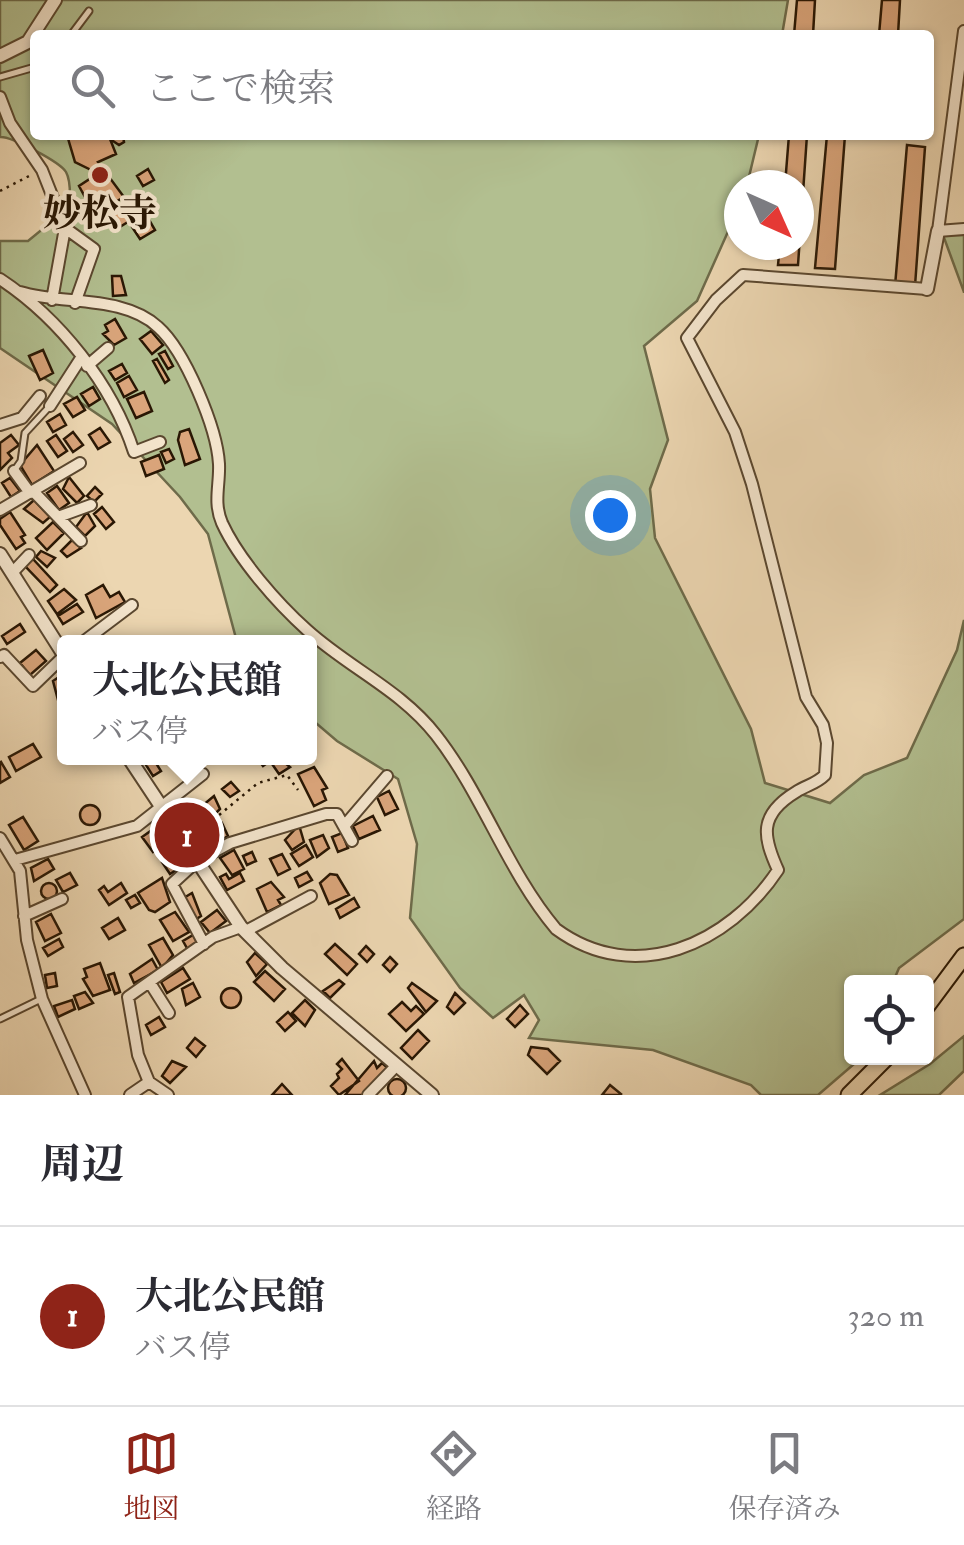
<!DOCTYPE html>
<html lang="ja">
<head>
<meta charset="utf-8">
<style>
  body { margin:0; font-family:"IM FELL Double Pica","Noto Serif JP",serif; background:#f7f7f7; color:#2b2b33 }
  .controls { position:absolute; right:30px; bottom:30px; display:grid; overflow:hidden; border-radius:10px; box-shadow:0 2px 8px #0004 }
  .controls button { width:90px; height:90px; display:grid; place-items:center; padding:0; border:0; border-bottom:2px solid #e1e1e2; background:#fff; color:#2b2b33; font:50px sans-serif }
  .compass { position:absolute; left:724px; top:170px; width:90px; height:90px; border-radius:50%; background:#fff; box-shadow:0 2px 8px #0004; rotate:135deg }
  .you { position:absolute; left:610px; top:515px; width:35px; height:35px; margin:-25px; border:8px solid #fff; border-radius:50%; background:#1a73e8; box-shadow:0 0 0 15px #1a73e833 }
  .badge { display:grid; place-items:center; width:65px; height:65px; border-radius:50%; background:#8f2418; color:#fff; font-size:32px; font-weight:700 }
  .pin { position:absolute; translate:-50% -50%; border:5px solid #fff; box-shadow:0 2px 10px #0006 }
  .popup { position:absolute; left:57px; top:635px; width:260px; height:130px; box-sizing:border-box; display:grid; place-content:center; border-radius:10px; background:#fff; filter:drop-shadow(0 2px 8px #0005); font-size:32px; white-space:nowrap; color:#7c7c81 }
  .popup b { font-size:38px; color:#2b2b33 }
  .popup::after { content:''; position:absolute; left:50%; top:100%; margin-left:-20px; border:20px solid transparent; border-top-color:#fff }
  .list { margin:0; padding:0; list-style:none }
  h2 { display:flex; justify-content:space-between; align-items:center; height:130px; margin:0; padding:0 40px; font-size:42px }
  h2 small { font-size:32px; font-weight:400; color:#7c7c81 }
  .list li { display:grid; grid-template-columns:65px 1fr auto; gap:30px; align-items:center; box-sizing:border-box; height:180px; padding:0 40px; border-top:2px solid #e1e1e2 }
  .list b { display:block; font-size:38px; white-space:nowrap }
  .list p { margin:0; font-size:32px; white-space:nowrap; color:#7c7c81 }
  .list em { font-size:32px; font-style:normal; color:#7c7c81 }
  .icon { flex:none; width:55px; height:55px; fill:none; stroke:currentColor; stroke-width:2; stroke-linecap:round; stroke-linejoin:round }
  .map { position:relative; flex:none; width:964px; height:1095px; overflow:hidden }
  .search { position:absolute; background:#fff; box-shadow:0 2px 8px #0004; left:30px; right:30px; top:30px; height:110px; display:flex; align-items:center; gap:25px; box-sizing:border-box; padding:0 35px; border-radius:10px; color:#7c7c81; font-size:38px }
  .sheet { height:310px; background:#fff }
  nav { display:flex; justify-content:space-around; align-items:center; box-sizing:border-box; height:140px; border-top:2px solid #e1e1e2; background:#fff; font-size:28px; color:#7c7c81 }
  nav a { display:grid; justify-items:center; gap:5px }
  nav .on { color:#8f2418 }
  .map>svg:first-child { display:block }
</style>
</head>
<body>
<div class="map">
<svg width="964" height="1095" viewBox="0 0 964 1095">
  <rect width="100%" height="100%" fill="#ecd6b1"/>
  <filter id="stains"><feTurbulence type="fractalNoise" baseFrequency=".002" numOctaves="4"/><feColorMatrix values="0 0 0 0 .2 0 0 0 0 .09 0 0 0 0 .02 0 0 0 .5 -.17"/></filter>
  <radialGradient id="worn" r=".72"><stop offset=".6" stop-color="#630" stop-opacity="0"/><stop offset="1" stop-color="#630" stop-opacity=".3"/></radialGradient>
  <!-- green -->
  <path fill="#b2bf90" stroke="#6e6b4a" stroke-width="2.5" d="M0 0H788L782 35H35V135H759L747 185H739V207L697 301 644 346 668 440 650 489 655 538 751 729 765 783 830 803 864 775 907 758 957 650 964 620V919L899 968 893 982H852V1058H861L818 1095H761L751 1085 653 1050 529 1038 539 1020 524 995 493 1018 460 988 410 918 417 844 398 779 337 741 310 718V642H237L208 534 180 497 112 424 0 348V241H28L50 223 70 196C70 188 70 179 66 172 60 162 11 136 0 137Z
    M943 235H964V293V292Z
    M964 1036V1071L939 1095H880L930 1064Z"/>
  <!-- building -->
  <path fill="#daa57b" stroke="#291704" stroke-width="2.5" d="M797 0H815L813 35H794Z
    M882 0H900L898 35H879Z
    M67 135H123L124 142 119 145 110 139 116 154 98 162 124 197 98 212 95 207 83 214 78 203 86 199 79 186 91 178V170L75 162Z
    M789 135H807L798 265H778L780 245H799V185H785Z
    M827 135H845L835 269 815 268Z
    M907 145 925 147 915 286H895Z
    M148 169 154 180 143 186 137 176Z
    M123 209 131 220 115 230 108 218Z
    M148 218 155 230 140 239 132 227Z
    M112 276H121L126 295 113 296Z
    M115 319 126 338 114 345 103 334 108 331 105 325Z
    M151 331 163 345 152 354 140 339Z
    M43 350 53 373 40 380 29 356Z
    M165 351 173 366 168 369 159 354Z
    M157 359 169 380 165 383 153 361Z
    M122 364 127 373 115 380 109 371Z
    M129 376 137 390 124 397 117 383Z
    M93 387 100 399 89 406 81 394Z
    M144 392 152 411 136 418 127 399Z
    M77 397 85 410 73 417 64 404Z
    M60 414 66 425 53 432 47 422Z
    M100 428 110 442 98 449 89 435Z
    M189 429 200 459 185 465 178 440 180 432Z
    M73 432 83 445 73 452 64 439Z
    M11 435 19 445 8 453 12 458 0 470V443Z
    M56 435 67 451 58 457 47 441Z
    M37 445 54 471 32 485 20 465Z
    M169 449 174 459 166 463 161 452Z
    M159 455 164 469 146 476 141 462Z
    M69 477 84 496 77 503 63 489Z
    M10 478 20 491 11 497 2 483Z
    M57 486 69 503 59 510 47 493Z
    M95 487 102 494 94 502 87 496Z
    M34 500 50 517 43 523 24 509Z
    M102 507 114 522 106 529 94 514Z
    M10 512 25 535 21 537 25 543 16 549 0 525V519Z
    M87 512 95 526 85 536 76 527Z
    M53 522 64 533 47 550 36 538Z
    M72 540 81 548 67 557 61 551Z
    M41 551 55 558 47 567 36 557Z
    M33 559 57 585 50 592 25 566Z
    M103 585 110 597 119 592 125 602 96 618 86 595Z
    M64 589 76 600 57 614 48 601Z
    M77 604 83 612 63 624 58 616Z
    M20 624 25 632 7 644 2 636Z
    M36 650 46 661 30 675 20 663Z
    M62 675 64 696 58 700 53 681Z
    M33 744 41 757 16 771 9 757Z
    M257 758H279L290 767 279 774 270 761 263 766Z
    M154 760 161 771 153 776 146 765Z
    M1 762 10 777 0 783V763Z
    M314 767 327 788 322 790 326 800 314 806 298 774Z
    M231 782 239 791 230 797 222 789Z
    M389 791 398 809 385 815 377 797Z
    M214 796 220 809 200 829 190 816Z
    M80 815a10 10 0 1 1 20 0a10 10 0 1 1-20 0Z
    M373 816 380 830 359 839 353 826Z
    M23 817 38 841 24 850 9 825Z
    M222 823 228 836 208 848 202 845 199 837Z
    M299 825 304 842 292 850 285 840Z
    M152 830 163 845 153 852 142 837Z
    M342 833 348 848 338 852 332 837Z
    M323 835 329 848 317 857 310 840Z
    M173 842 187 863 170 874 162 862 171 856 165 847Z
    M306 845 313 857 299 866 291 854Z
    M234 850 244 869 232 875 220 858Z
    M252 852 256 861 247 865 243 856Z
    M282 854 290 869 278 875 270 859Z
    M48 859 54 869 34 881 31 868Z
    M307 872 312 880 299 887 295 878Z
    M70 873 77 885 63 892 56 880Z
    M240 873 244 881 227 890 220 877 226 874 229 879Z
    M330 874 337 875 349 895 329 904 320 883Z
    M162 878 170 902 155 912 149 910 138 893Z
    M271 882 284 897 278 900 281 905 267 912 257 889Z
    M121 883 127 893 109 905 99 890 104 886 108 892Z
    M41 891a8 8 0 1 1 16 0a8 8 0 1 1-16 0Z
    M192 893 201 916 195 920 182 899Z
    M135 895 140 903 131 908 126 900Z
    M354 898 359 907 340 918 336 909Z
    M217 910 226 921 210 933 201 922Z
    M175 912 189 932 173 941 160 920Z
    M51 914 61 933 45 941 36 922Z
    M118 918 125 930 109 939 102 928Z
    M193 935 198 943 188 950 183 941Z
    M163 938 173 955 162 968 149 945Z
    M59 939 63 947 48 956 43 948Z
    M335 944 357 964 347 975 325 954Z
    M366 946 374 954 367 962 359 954Z
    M255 953 267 964 256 976 247 962Z
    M390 957 397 964 390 972 383 965Z
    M152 959 158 970 134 983 130 974Z
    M100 963 110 990 93 996 83 979 87 977 84 969Z
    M183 968 190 979 167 993 161 982Z
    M265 971 285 989 274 1001 254 982Z
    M55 973 57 986 47 988 45 975Z
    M114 973 120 992 115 994 108 975Z
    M339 980 344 984 330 998 323 991Z
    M193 983 200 997 186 1005 182 989Z
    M412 983 437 1001 426 1012 408 988Z
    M221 998a10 10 0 1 1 20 0a10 10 0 1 1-20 0Z
    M85 992 93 1003 79 1009 74 996Z
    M455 993 465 1003 454 1014 447 1007Z
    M72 1000 75 1009 58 1017 54 1006Z
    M305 1000 315 1010 305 1026 292 1013Z
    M402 1002 411 1011 416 1006 424 1014 406 1031 389 1014Z
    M520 1005 528 1014 515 1027 507 1019Z
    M288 1012 296 1021 285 1031 277 1022Z
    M159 1017 165 1027 151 1035 146 1025Z
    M418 1030 429 1041 412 1059 401 1048Z
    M195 1038 205 1046 196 1057 187 1048Z
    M531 1047 548 1049 560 1061 547 1074 528 1055Z
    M342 1059 359 1081 339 1095 331 1086 339 1078 337 1074 342 1069 337 1064Z
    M172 1061 186 1067 170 1083 162 1076Z
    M374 1061 377 1068 382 1063 389 1069 363 1095H345Z
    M388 1088a9 9 0 1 1 18 0a9 9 0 1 1-18 0Z
    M282 1084 292 1095H272Z
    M610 1085 621 1094 620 1095H602Z"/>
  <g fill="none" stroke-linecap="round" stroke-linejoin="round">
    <!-- service casing -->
    <g stroke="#5a472f" stroke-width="9">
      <path id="service" d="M71 35 89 11
        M0 77 35 67
        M14 471 21 461 25 433 50 406
        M0 1019 39 1000"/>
    </g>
    <!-- minor casing -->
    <g stroke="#5a472f" stroke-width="14">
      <path id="minor" d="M964 31 938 231 964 229
        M0 97 10 123 42 170 65 228 94 249 75 303
        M0 279C59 318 112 384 134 452L160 442
        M20 292C63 305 124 295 158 327 185 351 217 428 219 464 220 485 213 502 222 523 239 560 278 604 307 630 349 668 401 690 436 735 483 795 507 871 556 929 635 987 729 944 778 870 763 837 758 815 796 792 807 785 816 784 825 775L827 743 823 725 806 697 752 484 735 432 687 338 716 300 743 275 927 289
        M52 300 65 228
        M87 366 108 348
        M50 406 81 358
        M0 425 22 418 40 396
        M14 471 30 493
        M33 491 81 541
        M0 510 80 463
        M58 517 91 505
        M12 573 29 555
        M83 642 132 605
        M0 657 4 655 33 686 64 656
        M345 825 387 776
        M0 838 20 871 27 940 42 999 85 1095
        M15 860 137 826 203 774
        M24 916 62 899
        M246 931 311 896
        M204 944 172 884 197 861 230 843 326 814H337L352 841
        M150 983 169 1013
        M130 1095 149 1082
        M168 1095 149 1082 138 1055 128 997 213 937 241 927
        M368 1095 397 1065"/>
    </g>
    <!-- tertiary casing -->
    <g stroke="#5a472f" stroke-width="16">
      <path id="tertiary" d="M0 56 28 42 55 0
        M927 289 938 231
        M0 554 64 655
        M129 758 241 927 282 968 432 1095"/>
    </g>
    <!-- primary casing -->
    <g stroke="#291704" stroke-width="19">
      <path id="primary" d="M926 1007 964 956
        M849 1095 886 1058"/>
    </g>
    <!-- path -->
    <path stroke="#291704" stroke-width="2.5" stroke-dasharray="2.5 5" stroke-linecap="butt" d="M0 191 31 175
      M196 834 258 783 287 775 298 790"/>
    <!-- service -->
    <use href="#service" stroke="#f3e4cc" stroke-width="5"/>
    <!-- minor -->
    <use href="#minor" stroke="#f3e4cc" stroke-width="10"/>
    <!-- tertiary -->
    <use href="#tertiary" stroke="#f3e4cc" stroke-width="12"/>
    <!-- primary -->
    <use href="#primary" stroke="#ecd6b1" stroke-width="15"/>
  </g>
  <!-- markers -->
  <circle fill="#8f2418" stroke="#f3e4cc" stroke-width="4" cx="100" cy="175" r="10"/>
  <g text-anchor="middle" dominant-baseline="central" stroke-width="8" stroke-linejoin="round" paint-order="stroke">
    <!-- poi labels -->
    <g font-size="38" font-weight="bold" fill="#291704" stroke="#f3e4cc">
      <text x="100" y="214">妙松寺</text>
    </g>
  </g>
  <rect width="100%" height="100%" filter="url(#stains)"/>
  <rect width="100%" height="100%" fill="url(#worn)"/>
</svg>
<div class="controls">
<button><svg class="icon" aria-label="locate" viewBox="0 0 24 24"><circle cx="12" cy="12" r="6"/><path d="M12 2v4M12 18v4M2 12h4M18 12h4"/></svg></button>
</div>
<svg class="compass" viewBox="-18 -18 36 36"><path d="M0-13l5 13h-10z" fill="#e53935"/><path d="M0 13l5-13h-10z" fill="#7c7c81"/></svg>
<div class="you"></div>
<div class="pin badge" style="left:187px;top:835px">1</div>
<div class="popup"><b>大北公民館</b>バス停</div>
<div class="search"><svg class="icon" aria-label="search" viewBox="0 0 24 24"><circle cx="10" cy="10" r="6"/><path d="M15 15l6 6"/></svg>ここで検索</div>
</div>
<section class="sheet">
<h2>周辺<small></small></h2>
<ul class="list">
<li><span class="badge">1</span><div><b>大北公民館</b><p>バス停</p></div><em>320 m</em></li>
</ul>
</section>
<nav>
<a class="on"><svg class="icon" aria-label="map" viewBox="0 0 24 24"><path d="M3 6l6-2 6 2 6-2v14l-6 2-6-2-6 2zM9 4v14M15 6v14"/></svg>地図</a>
<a><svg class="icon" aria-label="directions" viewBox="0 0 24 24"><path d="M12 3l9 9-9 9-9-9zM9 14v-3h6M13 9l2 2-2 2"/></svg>経路</a>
<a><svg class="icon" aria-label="saved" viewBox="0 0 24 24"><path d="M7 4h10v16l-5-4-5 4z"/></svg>保存済み</a>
</nav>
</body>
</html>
